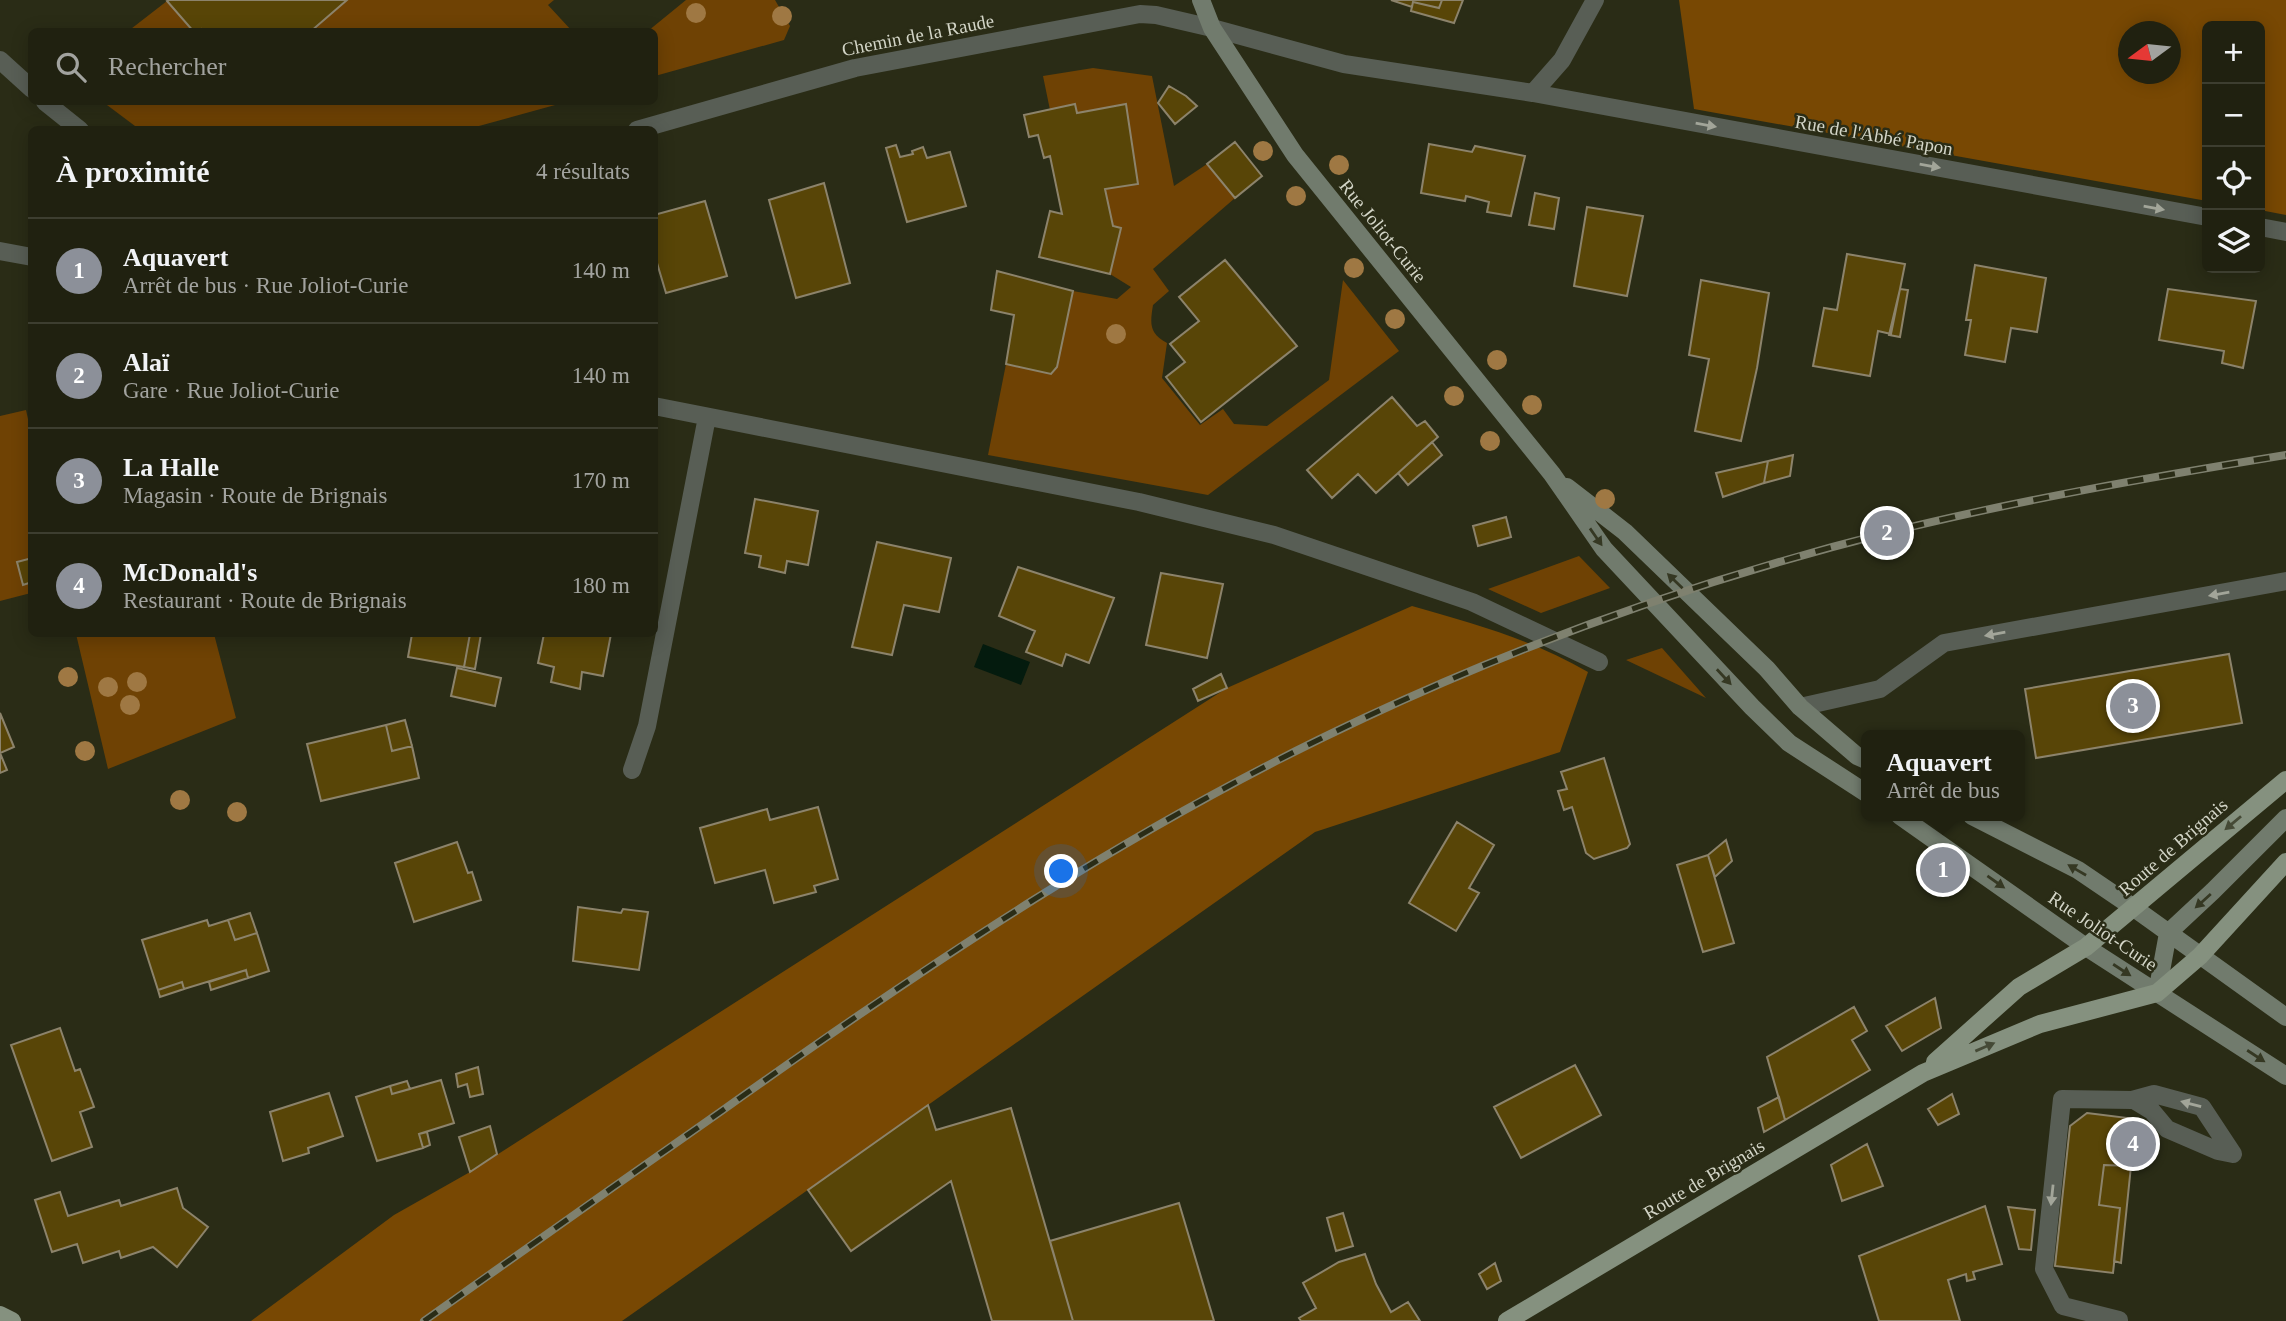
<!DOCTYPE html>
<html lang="fr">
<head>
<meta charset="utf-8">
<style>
  body { margin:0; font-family:"Times New Roman",serif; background:#282919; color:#f1f3f6 }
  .controls { position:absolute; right:21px; top:21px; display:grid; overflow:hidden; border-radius:10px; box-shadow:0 4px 18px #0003 }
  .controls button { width:63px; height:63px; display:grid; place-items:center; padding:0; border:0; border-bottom:2px solid #3d3e30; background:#202110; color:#f1f3f6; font:35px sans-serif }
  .compass { position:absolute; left:2118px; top:21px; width:63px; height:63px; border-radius:50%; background:#202110; box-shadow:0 4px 18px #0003; rotate:255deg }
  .you { position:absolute; left:1062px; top:872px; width:24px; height:24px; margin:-18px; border:5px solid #fff; border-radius:50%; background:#1a73e8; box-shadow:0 0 0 10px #1a73e833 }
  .badge { display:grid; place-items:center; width:46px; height:46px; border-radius:50%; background:#8c9099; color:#fff; font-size:23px; font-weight:700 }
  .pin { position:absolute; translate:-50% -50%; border:4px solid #fff; box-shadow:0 2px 7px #0006 }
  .popup { position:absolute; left:1861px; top:730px; width:164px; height:91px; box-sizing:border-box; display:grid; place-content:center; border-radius:10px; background:#202110; filter:drop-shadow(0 2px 5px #0005); font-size:23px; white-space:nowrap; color:#a2a39f }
  .popup b { font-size:26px; color:#f1f3f6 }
  .popup::after { content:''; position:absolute; left:50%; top:100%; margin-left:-14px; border:14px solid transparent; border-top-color:#202110 }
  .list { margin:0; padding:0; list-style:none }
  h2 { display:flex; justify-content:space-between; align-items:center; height:91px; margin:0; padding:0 28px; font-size:30px }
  h2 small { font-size:23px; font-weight:400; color:#a2a39f }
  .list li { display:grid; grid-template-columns:46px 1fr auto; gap:21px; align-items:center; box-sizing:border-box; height:105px; padding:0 28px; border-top:2px solid #3d3e30 }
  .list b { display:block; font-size:26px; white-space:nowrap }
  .list p { margin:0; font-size:23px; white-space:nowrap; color:#a2a39f }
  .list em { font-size:23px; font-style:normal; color:#a2a39f }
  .icon { flex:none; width:38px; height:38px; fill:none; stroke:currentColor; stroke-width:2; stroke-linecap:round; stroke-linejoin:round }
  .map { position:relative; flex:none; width:2286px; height:1321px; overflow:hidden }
  .search { position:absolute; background:#202110; box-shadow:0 4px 18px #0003; left:28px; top:28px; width:630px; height:77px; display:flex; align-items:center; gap:18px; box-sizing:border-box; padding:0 24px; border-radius:10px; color:#a2a39f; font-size:26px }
  .panel { position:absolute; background:#202110; box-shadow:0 4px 18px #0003; left:28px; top:126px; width:630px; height:511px; border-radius:10px }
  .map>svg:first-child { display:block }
</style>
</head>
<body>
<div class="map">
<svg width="2286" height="1321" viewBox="0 0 2286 1321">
  <rect width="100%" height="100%" fill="#2a2c16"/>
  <!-- green -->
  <path fill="#6f4204" d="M347 0H554L548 5 572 31 310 32Z
    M686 0H775L790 26 784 40 655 76 654 32 648 31Z
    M167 1 194 32H127Z
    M1093 68 1152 76 1174 186 1207 164 1235 198 1153 269 1169 291 1153 305C1150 324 1149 333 1167 343L1162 378 1200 425 1223 409 1234 424 1267 426 1329 380 1343 280 1399 351 1208 495 988 455 1006 364 1051 374 1057 367 1073 291 1117 299 1131 287 1110 274 1121 228 1113 226 1105 189 1138 184 1126 104 1077 113 1075 104 1050 110 1043 76Z
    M103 102H566L468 129H139Z
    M26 410 32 437 31 593 0 601V416Z
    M1579 556 1610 588 1541 613 1488 589Z
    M76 634H214L236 718 108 769Z
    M1662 648 1706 698 1626 660Z"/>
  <!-- forest -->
  <path fill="#784803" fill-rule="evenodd" d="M1679 0H2286V215L2260 210V26H2207V201L1694 109ZM2128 32H2170V74H2128Z
    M1412 606C1475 624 1531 639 1588 672L1560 752 1315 832 622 1321H251L394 1215 470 1172 1227 688Z"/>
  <!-- water -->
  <path fill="#041b0e" d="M983 644 1030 662 1021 685 974 667Z"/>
  <!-- building -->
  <path fill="#584507" stroke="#8c836b" stroke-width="2" d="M169 0H347L310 32H203L201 29 194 32 167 1Z
    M1391 0H1442L1439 8 1413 2 1412 7Z
    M1442 0H1463L1454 23 1411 11 1413 2 1439 8Z
    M1169 86 1186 96 1197 106 1175 124 1158 103Z
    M1075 104 1077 113 1126 104 1138 184 1105 189 1113 226 1121 228 1110 274 1039 257 1050 211 1062 214 1050 156 1044 158 1038 135 1029 137 1024 115Z
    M1235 142 1262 176 1235 198 1207 164Z
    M1429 144 1472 152 1475 146 1525 156 1511 216 1487 212 1489 202 1466 196 1465 201 1421 193Z
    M896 145 900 157 913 154 912 151 923 147 927 158 950 152 966 206 907 222 886 148Z
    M824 183 850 283 796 298 769 200Z
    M1535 193 1559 198 1554 229 1529 225Z
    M705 201 727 276 666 293 654 253V215Z
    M1587 207 1643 216 1627 296 1574 286Z
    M1847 254 1905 264 1891 334 1878 331 1870 376 1813 366 1824 308 1837 310Z
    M1225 260 1297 346 1201 422 1166 377 1185 362 1170 344 1199 321 1179 297Z
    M1975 265 2046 278 2037 332 2011 328 2005 362 1965 355 1971 320H1966Z
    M997 271 1073 291 1057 367 1051 374 1006 364 1014 315 991 310Z
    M1701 280 1769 293 1757 368 1741 441 1695 431 1709 359 1689 355Z
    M1900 289 1908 290 1900 337 1889 335Z
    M2168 289 2256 301 2243 368 2222 363 2224 351 2159 340Z
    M1392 397 1417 426 1425 421 1438 437 1376 493 1358 474 1332 498 1307 470Z
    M1432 442 1442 455 1408 485 1398 473Z
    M1793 455 1790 476 1764 483 1768 461Z
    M1768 461 1764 483 1723 497 1716 473Z
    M755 499 818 511 808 565 787 561 785 573 759 567 761 556 745 553Z
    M1506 517 1511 537 1478 546 1473 526Z
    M877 542 951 558 939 612 904 605 892 655 852 647Z
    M32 558V582L23 585 17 562Z
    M1018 567 1114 598 1089 663 1066 654 1062 666 1026 652 1035 631 999 616Z
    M1161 573 1223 584 1207 658 1146 645Z
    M412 634H470L464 667 408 657Z
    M470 634H481L475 669 464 667Z
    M544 634H611L603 676 582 672 580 689 551 682 554 667 538 663Z
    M2229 654 2242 723 2036 758 2025 689Z
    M457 668 501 678 495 706 451 696Z
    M1221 674 1227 688 1198 701 1193 689Z
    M0 713 14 747 0 753 7 770 0 773Z
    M405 720 412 746 392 751 386 725Z
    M386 725 392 751 412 746 419 778 321 801 307 744Z
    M1604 758 1630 844 1627 848 1594 859 1586 853 1572 807 1564 810 1558 791 1567 789 1561 772Z
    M818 807 838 879 814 886 816 892 774 903 765 870 715 883 700 828 767 809 770 820Z
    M1457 822 1494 845 1469 888 1479 893 1456 931 1409 903Z
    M1726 840 1732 861 1715 877 1708 855Z
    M457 842 468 873 472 872 481 900 414 922 395 863Z
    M1708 855 1734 943 1703 952 1677 865Z
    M578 907 621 913 623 909 648 912 639 970 573 961Z
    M250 913 257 933 235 940 228 920Z
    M207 920 209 926 228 920 235 940 257 933 269 971 248 978 246 970 184 989 182 982 158 990 142 940Z
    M246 970 248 978 211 990 209 982Z
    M182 982 184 989 160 997 158 990Z
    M1935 998 1941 1028 1902 1051 1886 1026Z
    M1854 1007 1867 1031 1852 1040 1870 1070 1785 1120 1767 1057Z
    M60 1028 75 1071 80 1069 94 1107 80 1112 92 1147 52 1161 11 1045Z
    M1575 1065 1601 1115 1521 1158 1494 1107Z
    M478 1067 483 1094 470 1097 467 1084 458 1087 456 1074Z
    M441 1080 454 1123 419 1134 423 1148 377 1161 356 1097 390 1086 392 1094Z
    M407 1081 410 1089 392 1094 390 1086Z
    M329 1093 343 1136 308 1148 309 1153 283 1161 270 1112Z
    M1952 1094 1959 1114 1938 1125 1928 1109Z
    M1779 1097 1785 1120 1764 1132 1758 1108Z
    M928 1105 936 1130 1011 1108 1073 1321H992L951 1181 851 1251 808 1190Z
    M2087 1113 2136 1119 2131 1166 2104 1165 2099 1205 2120 1208 2113 1273 2055 1266 2070 1126Z
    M490 1126 497 1154 470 1172 459 1137Z
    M427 1132 430 1145 423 1148 419 1134Z
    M1867 1144 1883 1186 1842 1201 1831 1165Z
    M2104 1165 2131 1166 2121 1263 2114 1261 2120 1208 2099 1205Z
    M177 1188 183 1208 208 1227 177 1267 153 1247 121 1258 119 1251 83 1263 77 1244 52 1252 35 1200 60 1192 68 1216 119 1200 121 1206Z
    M1179 1203 1214 1321H1073L1050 1241Z
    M1985 1206 2002 1264 1973 1272 1975 1279 1967 1281 1966 1274 1948 1280 1960 1321H1879L1859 1256Z
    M2008 1207 2035 1210 2031 1250 2019 1249Z
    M1343 1213 1353 1246 1336 1251 1327 1218Z
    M1365 1254 1376 1284 1391 1312 1408 1302 1420 1321H1301L1299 1318 1316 1308 1303 1283 1339 1262Z
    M1495 1263 1501 1281 1487 1289 1479 1274Z"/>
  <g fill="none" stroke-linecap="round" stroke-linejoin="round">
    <!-- service -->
    <path stroke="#585e55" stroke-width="18" d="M2134 1100 2152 1111 2167 1129 2218 1151 2233 1154
      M2119 1320 2063 1306 2044 1269 2062 1099 2132 1100 2154 1094 2202 1107 2233 1154"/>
    <!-- minor -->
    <path stroke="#585e55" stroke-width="18" d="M0 60 32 89
      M1533 93 1562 60 1595 0
      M45 102 80 130
      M637 130 855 68 1140 14 1156 15 1212 28 1344 64 1533 93 2207 217
      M2260 227 2286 232
      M0 251 32 257
      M654 406 1139 502 1274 535 1472 602 1599 662
      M1800 707 1880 689 1944 643 2286 581
      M632 770 647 726 707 417"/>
    <!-- secondary -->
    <path stroke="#717b6d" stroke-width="18" d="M1201 0 1212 28 1295 155 1552 474 1604 549 1752 707 1789 743 1866 793
      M1567 487 1625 532 1767 669 1800 707 1857 756 1866 760
      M1900 816 2086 947 2286 1076
      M1972 816 2078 870 2134 908 2286 1017
      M2168 933 2213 891 2286 818
      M2157 993 2168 933"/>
    <!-- primary -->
    <path stroke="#85917f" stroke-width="18" d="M1935 1062 2019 987 2086 947 2286 780
      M0 1315 12 1321
      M1507 1321 1923 1073 2040 1024 2157 993 2200 956 2286 862"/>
    <!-- rail casing -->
    <g stroke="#7f816f" stroke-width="8">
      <path id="rail" d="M424 1321C524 1250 623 1180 723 1110 928 964 1136 824 1364 718 1531 640 1707 578 1886 533 2018 500 2152 477 2286 455"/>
    </g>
    <!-- rail -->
    <use href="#rail" stroke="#2a2c16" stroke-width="5" stroke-dasharray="16" stroke-linecap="butt"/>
  </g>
  <!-- trees -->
  <g fill="#9f7843">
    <circle cx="696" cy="13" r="10"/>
    <circle cx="782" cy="16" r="10"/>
    <circle cx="1263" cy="151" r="10"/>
    <circle cx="1339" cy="165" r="10"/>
    <circle cx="1296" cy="196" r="10"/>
    <circle cx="1354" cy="268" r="10"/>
    <circle cx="1395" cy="319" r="10"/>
    <circle cx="1116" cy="334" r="10"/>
    <circle cx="1497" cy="360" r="10"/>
    <circle cx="1454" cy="396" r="10"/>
    <circle cx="1532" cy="405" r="10"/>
    <circle cx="1490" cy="441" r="10"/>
    <circle cx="1605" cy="499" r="10"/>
    <circle cx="68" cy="677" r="10"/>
    <circle cx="137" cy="682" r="10"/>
    <circle cx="108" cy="687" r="10"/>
    <circle cx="130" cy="705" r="10"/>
    <circle cx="85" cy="751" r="10"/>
    <circle cx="180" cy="800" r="10"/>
    <circle cx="237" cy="812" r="10"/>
  </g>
  <!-- one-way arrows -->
  <defs><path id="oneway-solid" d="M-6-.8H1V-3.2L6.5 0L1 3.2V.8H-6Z" transform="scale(1.75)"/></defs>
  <g fill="#a2a599">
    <use href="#oneway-solid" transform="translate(1706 125) rotate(10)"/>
    <use href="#oneway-solid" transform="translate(1930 166) rotate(10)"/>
    <use href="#oneway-solid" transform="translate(2154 208) rotate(10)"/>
    <use href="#oneway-solid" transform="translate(2219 594) rotate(170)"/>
    <use href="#oneway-solid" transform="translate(1995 634) rotate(170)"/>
    <use href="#oneway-solid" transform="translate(2191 1104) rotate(-165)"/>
    <use href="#oneway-solid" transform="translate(2052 1195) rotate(96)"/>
  </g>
  <g fill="#353823">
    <use href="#oneway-solid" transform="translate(1596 537) rotate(55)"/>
    <use href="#oneway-solid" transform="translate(1675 581) rotate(-136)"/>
    <use href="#oneway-solid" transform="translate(1724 677) rotate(47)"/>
    <use href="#oneway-solid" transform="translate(2077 870) rotate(-150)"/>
    <use href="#oneway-solid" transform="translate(1996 882) rotate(35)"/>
    <use href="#oneway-solid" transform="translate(2203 901) rotate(138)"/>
    <use href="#oneway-solid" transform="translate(2122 970) rotate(33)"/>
    <use href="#oneway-solid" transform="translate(2256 1056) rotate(33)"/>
  </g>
  <g fill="#454a36">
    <use href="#oneway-solid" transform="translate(2233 823) rotate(140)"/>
    <use href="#oneway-solid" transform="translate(1985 1047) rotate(-23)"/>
  </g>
  <g text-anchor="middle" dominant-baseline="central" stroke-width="5" stroke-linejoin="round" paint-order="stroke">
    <!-- street labels -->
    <g font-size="19" fill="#d3d5c7" stroke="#2a2c16">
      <text transform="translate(918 35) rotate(-11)">Chemin de la Raude</text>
      <text transform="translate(1874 135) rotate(10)">Rue de l'Abbé Papon</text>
      <text transform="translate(1383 231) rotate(51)">Rue Joliot-Curie</text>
      <text transform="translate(2173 847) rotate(-41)">Route de Brignais</text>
      <text transform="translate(2103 931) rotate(34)">Rue Joliot-Curie</text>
      <text transform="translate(1704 1179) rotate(-31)">Route de Brignais</text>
    </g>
  </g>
</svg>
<div class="controls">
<button>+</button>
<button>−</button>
<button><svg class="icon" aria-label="locate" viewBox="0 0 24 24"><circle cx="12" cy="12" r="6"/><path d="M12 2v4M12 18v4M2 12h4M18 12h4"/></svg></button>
<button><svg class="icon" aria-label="layers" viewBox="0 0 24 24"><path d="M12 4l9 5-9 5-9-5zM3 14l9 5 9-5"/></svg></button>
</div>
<svg class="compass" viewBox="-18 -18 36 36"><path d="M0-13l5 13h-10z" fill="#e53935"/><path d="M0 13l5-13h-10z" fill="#a2a39f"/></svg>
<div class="you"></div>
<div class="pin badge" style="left:1943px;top:870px">1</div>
<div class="popup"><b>Aquavert</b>Arrêt de bus</div>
<div class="pin badge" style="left:1887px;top:533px">2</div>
<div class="pin badge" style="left:2133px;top:706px">3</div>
<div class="pin badge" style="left:2133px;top:1144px">4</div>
<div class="search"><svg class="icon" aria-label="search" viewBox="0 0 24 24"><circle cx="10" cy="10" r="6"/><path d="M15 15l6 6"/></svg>Rechercher</div>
<section class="panel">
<h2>À proximité<small>4 résultats</small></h2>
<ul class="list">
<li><span class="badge">1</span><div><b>Aquavert</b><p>Arrêt de bus · Rue Joliot-Curie</p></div><em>140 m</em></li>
<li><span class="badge">2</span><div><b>Alaï</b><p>Gare · Rue Joliot-Curie</p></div><em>140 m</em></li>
<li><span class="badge">3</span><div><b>La Halle</b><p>Magasin · Route de Brignais</p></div><em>170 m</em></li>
<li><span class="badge">4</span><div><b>McDonald's</b><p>Restaurant · Route de Brignais</p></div><em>180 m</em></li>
</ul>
</section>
</div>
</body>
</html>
